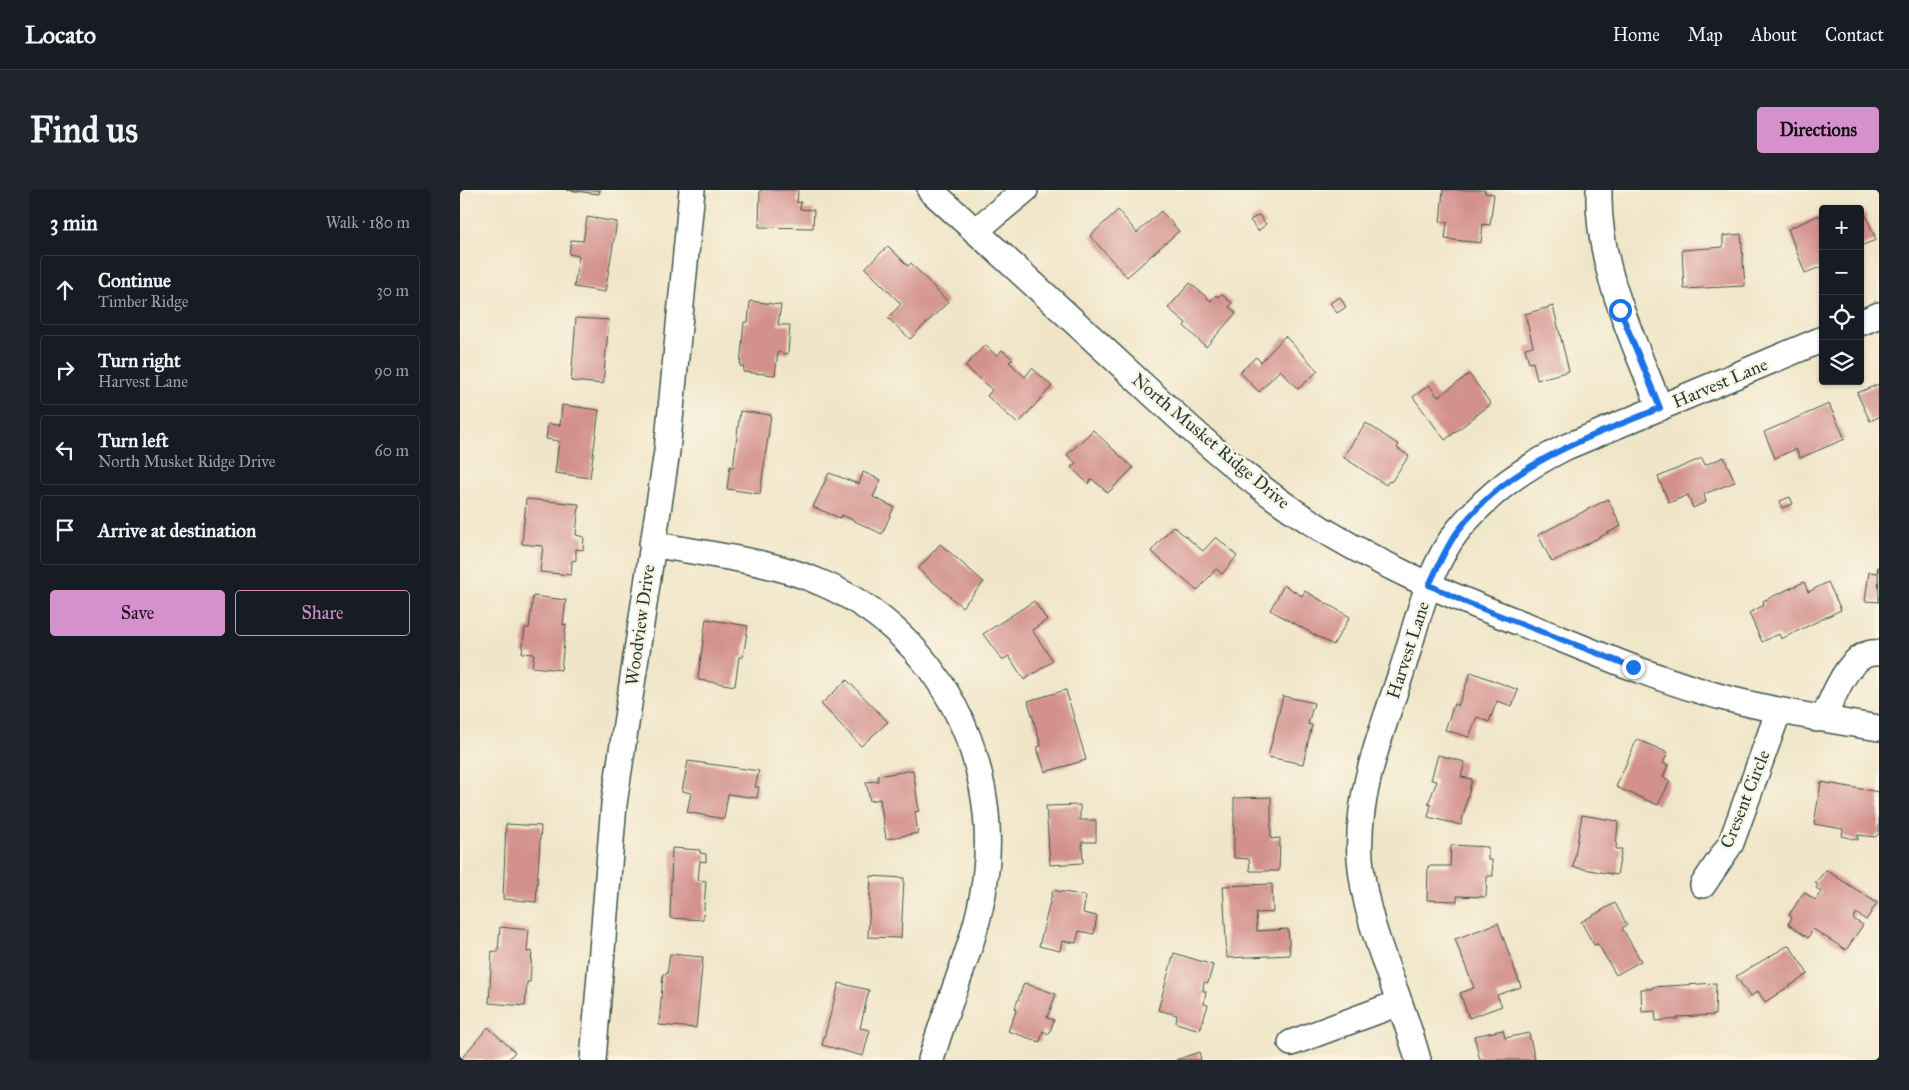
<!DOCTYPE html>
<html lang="en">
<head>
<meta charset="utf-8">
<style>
  body { margin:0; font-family:"IM FELL Great Primer",serif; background:#20242c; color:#f1f3f6 }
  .controls { position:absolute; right:15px; top:15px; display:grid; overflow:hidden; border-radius:5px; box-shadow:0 1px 4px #0004 }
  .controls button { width:45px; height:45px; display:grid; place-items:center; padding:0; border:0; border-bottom:1px solid #363941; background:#171b24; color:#f1f3f6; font:25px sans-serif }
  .stop { position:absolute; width:15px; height:15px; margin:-11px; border:4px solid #1a73e8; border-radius:50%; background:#fff }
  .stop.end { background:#1a73e8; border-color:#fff; box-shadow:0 1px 5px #0008 }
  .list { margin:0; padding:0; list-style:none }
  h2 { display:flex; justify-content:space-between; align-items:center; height:65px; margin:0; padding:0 20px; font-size:21px }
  h2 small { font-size:16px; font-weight:400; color:#9ea1a6 }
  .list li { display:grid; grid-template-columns:32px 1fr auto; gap:15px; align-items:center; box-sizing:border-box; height:70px; margin:0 10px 10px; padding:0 10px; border:1px solid #363941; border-radius:5px }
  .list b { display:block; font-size:19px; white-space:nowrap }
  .list p { margin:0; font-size:16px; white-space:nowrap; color:#9ea1a6 }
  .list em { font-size:16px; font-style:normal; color:#9ea1a6 }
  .actions { display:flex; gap:10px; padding:15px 20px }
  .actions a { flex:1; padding:11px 0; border:1px solid #d690ce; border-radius:5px; text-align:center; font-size:18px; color:#d690ce }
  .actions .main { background:#d690ce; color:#111 }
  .icon { flex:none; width:28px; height:28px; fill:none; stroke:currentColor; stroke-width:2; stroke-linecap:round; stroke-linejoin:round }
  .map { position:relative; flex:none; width:1419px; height:870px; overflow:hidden; border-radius:5px }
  header { display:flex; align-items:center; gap:30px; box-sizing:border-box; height:70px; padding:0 25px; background:#171b24; border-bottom:1px solid #363941 }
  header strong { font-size:24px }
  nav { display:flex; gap:28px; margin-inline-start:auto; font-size:18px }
  .intro { display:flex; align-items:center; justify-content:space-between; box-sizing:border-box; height:120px; padding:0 30px }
  h1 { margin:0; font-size:35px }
  .button { padding:12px 22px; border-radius:5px; background:#d690ce; color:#111; font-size:18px; font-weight:700 }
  main { display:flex; gap:30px; padding:0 30px }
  aside { flex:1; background:#171b24; border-radius:5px; box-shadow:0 1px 4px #0004 }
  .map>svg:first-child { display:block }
</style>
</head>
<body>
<header>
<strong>Locato</strong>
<nav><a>Home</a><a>Map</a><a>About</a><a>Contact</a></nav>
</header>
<div class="intro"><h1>Find us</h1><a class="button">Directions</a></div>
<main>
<aside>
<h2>3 min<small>Walk · 180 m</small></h2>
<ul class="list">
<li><svg class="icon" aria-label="ahead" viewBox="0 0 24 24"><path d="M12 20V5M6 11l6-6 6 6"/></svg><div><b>Continue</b><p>Timber Ridge</p></div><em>30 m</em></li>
<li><svg class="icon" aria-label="right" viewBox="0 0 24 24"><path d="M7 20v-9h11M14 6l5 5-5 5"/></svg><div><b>Turn right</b><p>Harvest Lane</p></div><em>90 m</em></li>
<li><svg class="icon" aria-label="left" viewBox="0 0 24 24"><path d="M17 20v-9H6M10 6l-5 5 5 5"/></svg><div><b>Turn left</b><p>North Musket Ridge Drive</p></div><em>60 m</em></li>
<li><svg class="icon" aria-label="arrive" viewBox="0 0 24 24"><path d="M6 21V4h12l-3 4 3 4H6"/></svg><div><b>Arrive at destination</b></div></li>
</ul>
<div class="actions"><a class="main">Save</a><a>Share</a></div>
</aside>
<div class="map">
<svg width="1419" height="870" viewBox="0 0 1419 870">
  <rect width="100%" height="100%" fill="#fcf5e5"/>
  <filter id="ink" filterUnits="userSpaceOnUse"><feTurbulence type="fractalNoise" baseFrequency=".02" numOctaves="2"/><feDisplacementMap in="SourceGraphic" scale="10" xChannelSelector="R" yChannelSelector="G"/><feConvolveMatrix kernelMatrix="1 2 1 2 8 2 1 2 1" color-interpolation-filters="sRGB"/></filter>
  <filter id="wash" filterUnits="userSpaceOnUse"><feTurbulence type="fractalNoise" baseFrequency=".0096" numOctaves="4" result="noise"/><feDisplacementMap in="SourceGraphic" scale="20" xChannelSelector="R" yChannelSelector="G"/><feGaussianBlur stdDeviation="1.12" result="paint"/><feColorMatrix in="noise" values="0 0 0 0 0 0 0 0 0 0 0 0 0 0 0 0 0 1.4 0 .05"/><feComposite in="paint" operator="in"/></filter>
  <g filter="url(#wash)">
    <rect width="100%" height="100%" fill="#f0e5c8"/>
    <g id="blocks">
      <!-- building -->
      <path fill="#d3918d" d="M107 0H140L139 4Z
        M300 0H338L337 13 341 12 340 19 354 20 353 38 299 37Z
        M983 0H1025V3L1034 4 1030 35 1023 34 1021 53 985 49 987 32H980Z
        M658 20 677 43 701 21 719 41 667 87 630 46Z
        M1405 23 1416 50 1400 56V26Z
        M799 25 806 34 798 41 790 30Z
        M1357 26H1360L1363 34V76L1345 83 1328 39Z
        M127 27 157 32 145 102 114 97 119 66 109 64 111 50 123 51Z
        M1281 44 1285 96 1224 99 1222 60 1263 57V46Z
        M428 56 448 76 451 73 488 112 450 149 428 128 441 114 405 78Z
        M730 93 751 111 756 105 758 107 761 104 772 113 769 117 776 123 746 157 724 136 726 133 708 118Z
        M880 107 886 117 877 123 870 113Z
        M290 111 321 115 318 135H330L328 164 318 162 315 185 283 182 284 177 280 176 284 132H288Z
        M1093 116 1109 181 1077 190 1073 172 1069 173 1065 158 1073 156 1065 124Z
        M116 128 149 130 143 194 111 191Z
        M825 146 858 181 838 199 820 180 799 202 780 182 796 167 801 172Z
        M525 155 537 166 542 160 553 169 549 172 565 187 572 178 592 196 558 234 527 206 532 200 505 176Z
        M1009 184 1031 214 985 250 953 207 969 195 978 207Z
        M1419 194V227L1410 231 1397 203Z
        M1369 214 1385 249 1340 268 1336 259 1315 268 1304 242Z
        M102 215 139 220 130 288 95 283 99 251 86 249 88 234 100 235Z
        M280 221 311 225 300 304 267 299 270 276 273 278Z
        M906 233 939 255 937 258 949 266 931 292 929 291 926 295 883 267Z
        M633 240 673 278 648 303 632 289 628 294 611 277 616 273 607 265Z
        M1264 267 1275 292 1244 304 1246 312 1233 318 1228 305 1209 313 1198 287 1242 268 1245 275Z
        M403 282 421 290 413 307 434 317 422 344 382 325 380 328 353 317 369 283 399 294Z
        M1330 307 1333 314 1322 318 1320 311Z
        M66 309 119 314 116 345 124 347 123 360 116 359V370L112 371 111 385 80 382 83 356 62 354Z
        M1148 309 1161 336 1092 372 1078 345Z
        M713 336 743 361 756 347 777 366 762 384 756 379 737 401 691 361Z
        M480 354 524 392 502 417 458 379Z
        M1418 376 1419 412 1405 411 1409 382 1417 383Z
        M1344 392 1348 402 1368 392 1381 420 1321 449 1319 444 1302 452 1289 423 1304 415 1303 411Z
        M824 395 842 406 845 401 890 427 873 455 810 420Z
        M73 406 106 410 103 435 106 434 101 480 72 477 74 464 62 463 65 438H69Z
        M574 411 587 430 572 440 593 471 564 490 549 466 542 470 523 444Z
        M246 429 288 436 283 467H279L275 496 239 490 238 488Z
        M1011 482 1058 500 1052 516 1037 511 1029 532 1017 527 1009 547 985 540 994 514 998 516Z
        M387 490 428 532 401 556 361 514Z
        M606 500 626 570 585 582 577 557 581 556 568 511Z
        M823 506 854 513 848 534 852 535 843 574 808 567Z
        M1177 549 1208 563 1203 573 1208 575 1203 587 1210 591 1198 615 1156 597Z
        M978 565 1005 572 1001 587 1012 589 1001 635 968 627 971 615 968 614 977 591 971 590Z
        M228 571 299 581 295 597H299L297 608 268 604 264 629 227 622 231 603 222 601Z
        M453 580 459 621 455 622 458 643 426 649 420 609 410 611 406 592 418 591V586Z
        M1361 592 1419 602V644L1415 647 1398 645V650L1382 646 1383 639 1354 634Z
        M811 607V649L820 648 819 681H790L789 669 774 668V608Z
        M620 615V630H636V652H622L623 673 590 675 586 616Z
        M1122 625 1158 631 1156 659H1162L1157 685 1113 677Z
        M46 634 81 636 76 712 43 709Z
        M991 655 1028 657V670H1032L1033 686H1027L1026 707 997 706V711L967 710 968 676H990Z
        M212 658 240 660V663L246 664V672L240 671 238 690 246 691 243 730 210 728Z
        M1366 680 1417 713 1406 730 1396 723 1393 729 1403 735 1386 760 1353 739 1348 748 1328 734 1332 727 1329 725 1344 702 1355 710 1361 702 1356 698 1358 695 1355 693Z
        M411 686 444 688 441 748 408 747Z
        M812 694 813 722 796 723 797 741 828 739 830 765 767 768 763 696Z
        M593 700 626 706 623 723 637 726 634 744 619 741 616 753 602 751 600 761 579 756Z
        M1155 713 1167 735 1162 738 1181 771 1156 785 1138 754 1134 755 1121 732Z
        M1038 733 1061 797 1037 805 1042 816 1009 828 1000 803 1014 798 995 749Z
        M40 737 69 740 67 762 72 761 70 792H67L65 816 29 813 32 761 38 762Z
        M1329 755 1348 784 1305 812 1298 801 1290 807 1276 786Z
        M714 763 753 775 748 793 744 792 743 801H746L744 814 748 815 740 840 716 833 717 825 698 820Z
        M210 764 243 767 236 838 199 835 203 784H207Z
        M379 793 409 800 400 838 410 840 403 866 362 855Z
        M564 793 596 804 587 828 594 830 589 844 583 841 580 852 548 841 557 819 555 818Z
        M1256 793 1255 825 1218 827V829L1196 831 1195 821 1182 822 1181 799H1192V797Z
        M28 837 55 862 48 870H0Z
        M1043 840 1045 848 1069 843 1075 870H1020L1014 846Z
        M739 862 741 870H716Z"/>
    </g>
  </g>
  <g filter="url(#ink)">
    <use href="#blocks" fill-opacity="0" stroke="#3e564a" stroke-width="1"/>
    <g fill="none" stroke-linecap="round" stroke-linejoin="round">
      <!-- street casing -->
      <g stroke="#3e564a" stroke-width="28">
        <path id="street" d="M470 0C538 61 605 123 672 185 724 233 776 282 835 322 910 372 992 407 1076 439 1138 464 1201 491 1265 508 1316 521 1367 530 1419 538
          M1139 0C1137 78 1173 148 1200 218
          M515 41 565 0
          M1400 133 1419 125
          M192 354C249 365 310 370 364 394 478 444 541 568 525 690 518 750 487 811 471 870
          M1357 529 1365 525C1374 505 1390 459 1419 463
          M1243 695 1271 653 1319 520
          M831 853 939 813
          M133 870 154 614 207 261 232 0
          M958 870C940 802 905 739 900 668 896 600 924 537 944 474 958 429 969 376 999 339 1031 301 1062 279 1106 257L1363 149"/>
      </g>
      <!-- street -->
      <use href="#street" stroke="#fff" stroke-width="25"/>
    </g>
  </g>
  <g fill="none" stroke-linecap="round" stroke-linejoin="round" filter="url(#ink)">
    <!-- route -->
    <path stroke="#1a73e8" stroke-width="6" d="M1160 120 1200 218C1126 249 1047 274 998 341 985 358 978 377 969 395L1005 412 1173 477"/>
  </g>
  <g text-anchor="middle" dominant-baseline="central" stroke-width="5" stroke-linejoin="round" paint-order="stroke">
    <!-- street labels -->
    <g font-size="18" fill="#1f3d34" stroke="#fcf5e5">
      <text transform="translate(1260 193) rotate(-23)">Harvest Lane</text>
      <text transform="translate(751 251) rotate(40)">North Musket Ridge Drive</text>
      <text transform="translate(180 435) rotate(-82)">Woodview Drive</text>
      <text transform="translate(948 460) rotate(-72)">Harvest Lane</text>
      <text transform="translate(1285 609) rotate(-68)">Cresent Circle</text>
    </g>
  </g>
</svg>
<div class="controls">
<button>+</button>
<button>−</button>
<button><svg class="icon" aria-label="locate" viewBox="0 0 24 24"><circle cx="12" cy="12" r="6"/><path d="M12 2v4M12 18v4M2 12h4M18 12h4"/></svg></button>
<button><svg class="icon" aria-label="layers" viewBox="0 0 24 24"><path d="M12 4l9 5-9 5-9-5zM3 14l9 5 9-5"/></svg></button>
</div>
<div class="stop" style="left:1160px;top:120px"></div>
<div class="stop end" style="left:1173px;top:477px"></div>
</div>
</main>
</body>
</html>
